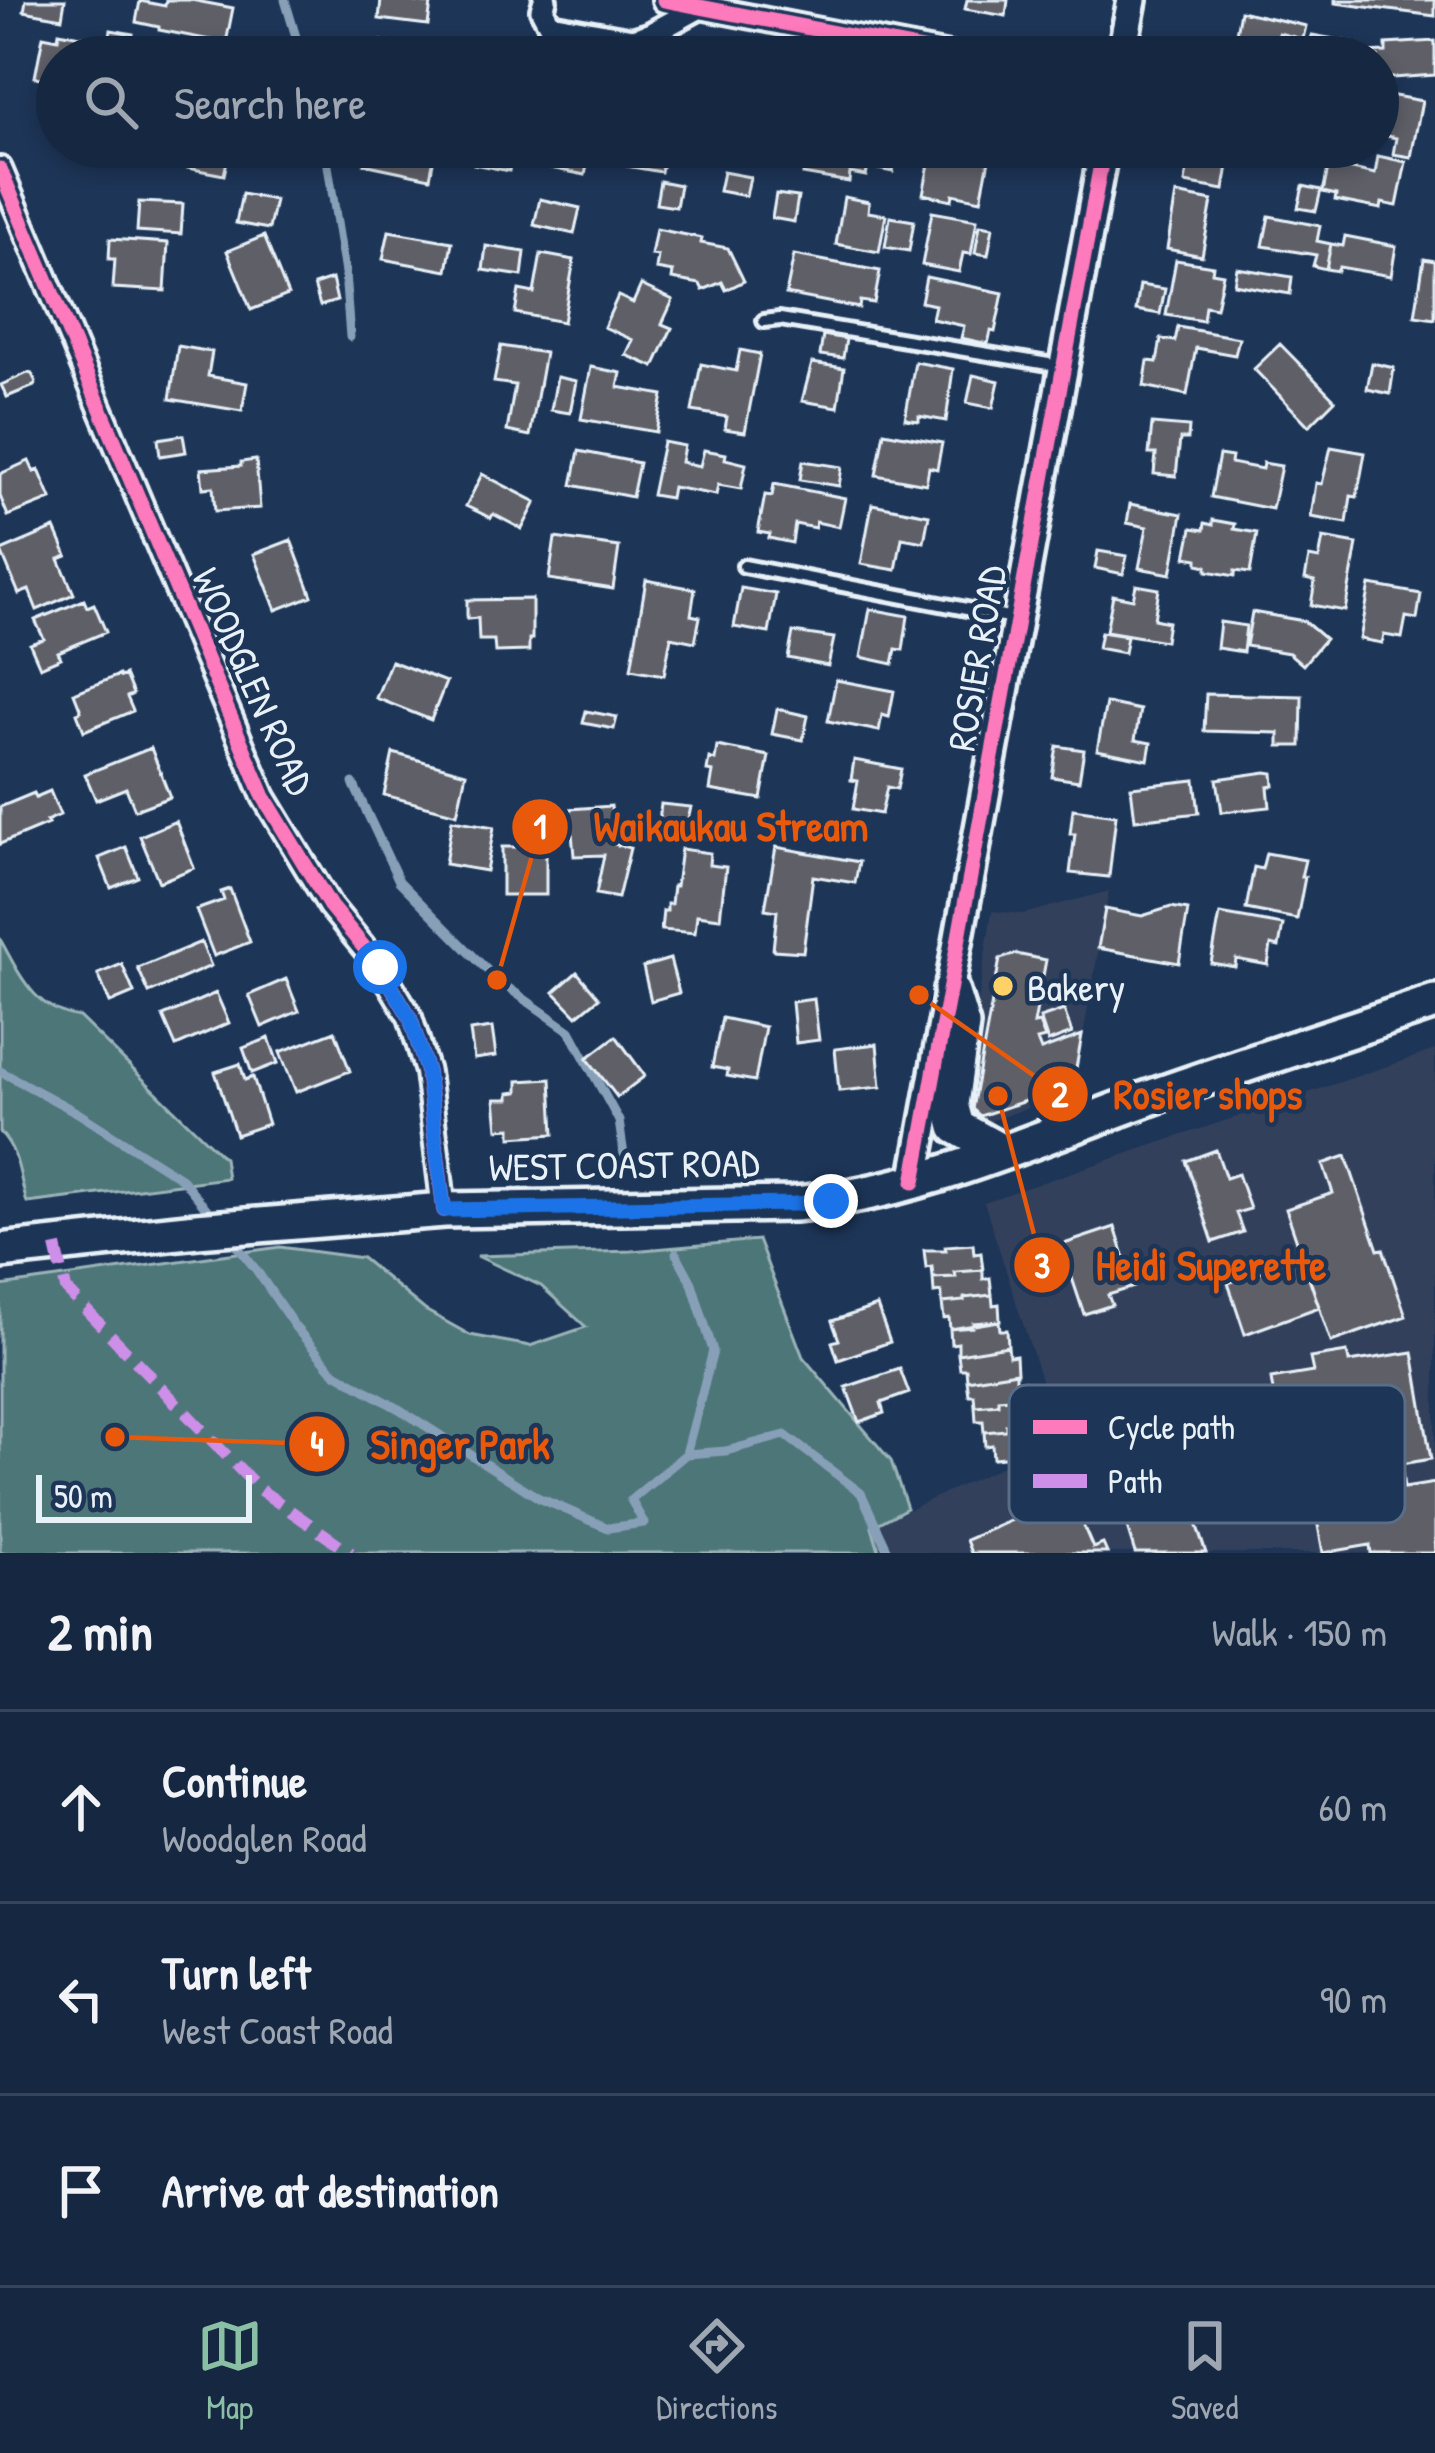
<!DOCTYPE html>
<html lang="en">
<head>
<meta charset="utf-8">
<style>
  body { margin:0; font-family:"Patrick Hand",sans-serif; background:#1f3048; color:#f1f3f6 }
  .scale { position:absolute; left:36px; bottom:30px; width:216px; box-sizing:border-box; padding-left:12px; border:6px solid #e8f1f8; border-top:0; font-size:33px; line-height:42px; white-space:nowrap; color:#e8f1f8; -webkit-text-stroke:9px #1d3557; paint-order:stroke }
  .stop { position:absolute; width:36px; height:36px; margin:-27px; border:9px solid #1a73e8; border-radius:50%; background:#fff }
  .stop.end { background:#1a73e8; border-color:#fff; box-shadow:0 3px 12px #0008 }
  .list { margin:0; padding:0; list-style:none }
  h2 { display:flex; justify-content:space-between; align-items:center; height:156px; margin:0; padding:0 48px; font-size:51px }
  h2 small { font-size:39px; font-weight:400; color:#9ea6b1 }
  .list li { display:grid; grid-template-columns:78px 1fr auto; gap:36px; align-items:center; box-sizing:border-box; height:192px; padding:0 48px; border-top:3px solid #35445a }
  .list b { display:block; font-size:45px; white-space:nowrap }
  .list p { margin:0; font-size:39px; white-space:nowrap; color:#9ea6b1 }
  .list em { font-size:39px; font-style:normal; color:#9ea6b1 }
  .icon { flex:none; width:66px; height:66px; fill:none; stroke:currentColor; stroke-width:2; stroke-linecap:round; stroke-linejoin:round }
  .map { position:relative; flex:none; width:1435px; height:1553px; overflow:hidden }
  .search { position:absolute; background:#162841; box-shadow:0 6px 18px #0003; left:36px; right:36px; top:36px; height:132px; display:flex; align-items:center; gap:30px; box-sizing:border-box; padding:0 42px; border-radius:66px; color:#9ea6b1; font-size:45px }
  .sheet { height:732px; background:#162841 }
  nav { display:flex; justify-content:space-around; align-items:center; box-sizing:border-box; height:168px; border-top:3px solid #35445a; background:#162841; font-size:33px; color:#9ea6b1 }
  nav a { display:grid; justify-items:center; gap:6px }
  nav .on { color:#8abfa5 }
  .map>svg:first-child { display:block }
</style>
</head>
<body>
<div class="map">
<svg width="1435" height="1553" viewBox="0 0 1435 1553">
  <rect width="100%" height="100%" fill="#1d3557"/>
  <filter id="ink" filterUnits="userSpaceOnUse"><feTurbulence type="fractalNoise" baseFrequency=".00833" numOctaves="2"/><feDisplacementMap in="SourceGraphic" scale="24" xChannelSelector="R" yChannelSelector="G"/><feConvolveMatrix kernelMatrix="1 2 1 2 8 2 1 2 1" color-interpolation-filters="sRGB"/></filter>
  <g filter="url(#ink)">
    <!-- built -->
    <path fill="#30415c" d="M1109 891 1073 1092 979 1125 961 1110 992 911 1023 914Z
      M1435 1050V1553H880L872 1527 1060 1439 984 1202Z"/>
    <!-- green -->
    <path fill="#4e7679" stroke="#9bb4b8" stroke-width="3" d="M0 939C21 976 33 1009 79 1017L224 1158 227 1178 27 1203C19 1177 20 1153 0 1132Z
      M758 1240 803 1357 891 1461 907 1508 872 1527 880 1553H0V1286L280 1247 362 1258 425 1310 470 1335 530 1346 586 1327 541 1286 477 1256 631 1251Z"/>
    <g fill="none" stroke-linecap="round" stroke-linejoin="round">
      <!-- stream -->
      <path stroke="#87a0b8" stroke-width="9" d="M285 0 302 57
        M325 147 345 273 350 337
        M353 783 399 881 497 980 570 1031 619 1121 624 1155
        M0 1071 78 1113 182 1179 216 1220
        M230 1237 257 1271 295 1327 334 1372 399 1409 539 1498 608 1528 644 1523 631 1500 686 1454 726 1451 785 1435 861 1493 889 1553
        M676 1253 692 1283 713 1351 686 1454"/>
    </g>
    <!-- building -->
    <path fill="#5e5e68" stroke="#e8f1f8" stroke-width="3" d="M26 0H65L62 18 24 11Z
      M166 0H191L233 8 226 43 159 30V27L136 22 140 1 165 6Z
      M381 0H418L417 2 431 4 428 25 379 19Z
      M967 0H1008L1006 16 965 9Z
      M1335 0H1435V16L1335 3Z
      M1240 11 1306 26 1303 39 1279 33 1274 57 1233 51Z
      M111 30 133 34 129 57H106Z
      M59 32 97 39 94 57H57V81L35 77 43 36 58 39Z
      M1312 35 1351 42 1348 57H1308Z
      M382 41 417 47 415 57H379Z
      M426 41 459 47 458 57H424Z
      M1435 41V75L1378 79V57H1366V53L1386 52V44Z
      M1378 93 1422 101 1411 157 1393 154 1396 138 1378 134Z
      M148 147H230L224 175 146 160Z
      M368 147H436L430 178 364 164Z
      M477 147H513L509 171 474 164Z
      M555 147H591L585 175 551 168Z
      M631 147H666L661 172 627 166Z
      M808 147H898L893 172 868 167 866 176 850 173 849 182 803 174Z
      M1187 147H1241L1244 148 1241 161 1229 159 1224 190 1185 183 1188 163H1184Z
      M932 149 989 160 981 200 953 194 952 200 923 194Z
      M1378 156 1406 162 1397 206 1382 203 1381 209 1335 200 1336 195 1323 192 1329 164 1375 174Z
      M723 172 750 177 746 196 719 191Z
      M660 181 680 185 676 207 656 204Z
      M1303 186 1321 190 1316 211 1298 208Z
      M242 194 275 200 269 229 236 223Z
      M776 194 798 197 794 222 772 218Z
      M1176 194 1212 201 1202 256 1167 249Z
      M844 197 869 202 868 212 886 215 879 252 836 244Z
      M540 199 580 208 574 234 534 225Z
      M139 202 183 204 181 234 137 231Z
      M932 212 977 220 971 254 963 253 959 272 922 265Z
      M1269 216 1320 226 1317 241 1331 244 1326 269 1313 266 1316 255 1263 246Z
      M890 217 914 221 909 251 885 247Z
      M980 225 993 227 988 255 975 253Z
      M656 229 702 238 701 243 728 248 744 281 726 290 722 282 703 290 700 284 672 279 673 272 656 269 658 256 651 255Z
      M389 231 452 242 447 271 383 259Z
      M264 236 288 295 251 310 227 251Z
      M1345 236 1396 246 1391 276 1339 267 1338 271 1326 269 1331 244 1343 246Z
      M110 239 168 243 165 291 113 288 115 259H109Z
      M486 246 525 252 522 276 483 270Z
      M541 254 574 260 563 322 515 313 519 290 534 293Z
      M794 255 880 271 874 303 860 301 859 308 786 294Z
      M1424 259 1435 261V319L1415 316Z
      M1176 260 1213 266 1212 272 1223 274 1216 308 1205 306 1203 321 1166 315Z
      M1237 268 1292 277 1290 294 1234 284Z
      M926 277 1003 293 995 332 991 331 988 344 961 338 964 326 932 319 935 305 921 302Z
      M332 279 337 301 320 306 314 285Z
      M641 285 673 300 662 324 672 328 654 367 626 355 633 340 604 327 618 296 633 303Z
      M1140 285 1165 289 1160 314 1136 310Z
      M1178 327 1239 338 1235 355 1196 348 1187 395 1144 386 1148 361 1157 362 1161 339 1175 341Z
      M823 335 846 339 843 358 820 355Z
      M1280 344 1335 400 1309 426 1254 369Z
      M178 346 212 352 208 376 247 383 242 411 170 399Z
      M501 346 545 353 530 436 507 431 515 385 494 382Z
      M740 350 760 354 745 432 725 429 727 417 692 411 701 364 736 371Z
      M915 362 953 369 946 421 919 416V421L905 419Z
      M812 363 844 368 838 407 802 401Z
      M1372 363 1394 368 1390 394 1367 389Z
      M591 367 621 373 618 387 663 395 656 432 581 419Z
      M28 373 32 374 36 382 34 386 7 397 1 385Z
      M973 375 999 381 993 408 967 403Z
      M557 377 576 381 570 413 551 410Z
      M1152 424 1189 427 1188 439H1180L1176 476 1154 474 1156 454H1149Z
      M884 432 942 443 937 469 929 467 926 484 876 475Z
      M183 435 186 452 160 456 158 439Z
      M663 442 684 446 681 462 700 466 704 450 726 454 725 459 746 464 741 489 718 485 716 495 672 487 670 498 652 495Z
      M1331 447 1365 453 1357 497 1351 496 1347 523 1311 517 1316 483 1322 484Z
      M579 451 639 463 632 497 572 485Z
      M1219 455 1232 457 1231 463 1262 469 1263 463 1281 466 1272 509 1211 497Z
      M256 460 260 508 215 511 213 487 203 488 201 469 241 466V462Z
      M29 461 34 472 39 470 51 499 8 516 0 496V474Z
      M803 461 842 467 839 486 800 480Z
      M482 474 536 502 522 529 493 514 491 518 466 506Z
      M774 484 845 498 839 527 816 522 815 528 795 524 792 543 769 538 770 534 758 532 765 495 772 496Z
      M872 504 929 515 924 542 902 538 896 570 861 564Z
      M1130 504 1182 514 1171 574 1139 568 1147 527 1127 523Z
      M1213 520 1235 524 1234 529 1257 533 1250 573 1235 571V576L1207 571V566L1198 564V559L1186 557 1192 528 1204 530 1205 523 1213 525Z
      M55 528 67 556 59 559 74 594 37 610 29 590 19 594 1 551Z
      M555 538 619 547 613 589 549 579Z
      M1323 538 1357 544 1345 611 1311 605 1315 581 1305 579 1309 557 1319 559Z
      M291 540 312 596 276 610 254 554Z
      M1098 551 1127 556 1123 574 1095 568Z
      M646 580 695 589 691 615 700 617 695 642 671 637 664 675 631 669Z
      M1136 585 1159 589 1154 619 1168 622 1165 641 1106 631 1113 595 1133 599Z
      M1370 585 1421 594 1417 619 1406 617 1402 638 1384 635 1382 643 1360 639Z
      M741 588 776 594 769 633 734 627Z
      M532 599V639H529V651L495 652 494 640H479L478 618 467 619V600Z
      M84 600 87 607 94 604 106 632 58 652 61 658 40 667 30 644 44 639 35 620Z
      M870 609 908 616 903 650 896 649 893 664 861 657Z
      M1252 612 1304 621 1325 639 1303 665 1289 653 1246 646Z
      M1220 622 1246 626 1243 652 1217 648Z
      M793 632 834 638 828 666 788 658Z
      M1101 632 1127 636 1124 653 1098 648Z
      M391 661 446 682 431 720 376 698Z
      M119 675 120 677 125 675 133 694 127 697 133 711 84 731 77 713 81 711 74 693Z
      M836 680 894 691 889 717 882 715 879 731 828 721Z
      M1206 694 1302 696 1301 746H1279V733L1204 731Z
      M1106 703 1140 710 1135 740 1151 743 1148 760 1097 750Z
      M777 709 808 716 803 740 772 734Z
      M586 711 617 717 614 729 583 723Z
      M717 746 769 756 761 799 710 790 713 772 707 771 709 758 715 760Z
      M1057 746 1084 750 1079 781 1052 777Z
      M151 748 170 797 135 810 126 788 96 800 85 774Z
      M393 753 466 773 457 814 384 795Z
      M854 760 901 769 897 789 887 787 881 814 853 809 858 781 851 780Z
      M1266 772 1273 773 1274 786 1268 787 1270 807 1222 812 1217 779Z
      M1195 780 1199 813 1135 820 1131 787Z
      M50 791 60 815 46 821 48 824 0 844V807L34 793 36 797Z
      M661 804 691 807 683 842 657 839Z
      M611 806 614 844 630 848 618 898 596 894 604 855 574 856 570 809Z
      M1073 809 1116 815 1109 877 1070 873 1075 834H1070Z
      M452 820 494 827 486 871 445 864Z
      M176 821 194 868 159 882 140 836Z
      M126 847 138 877 111 888 99 858Z
      M502 847H546V895H502Z
      M776 847 859 862 855 883 813 876 803 952 773 950 777 911 765 909Z
      M681 849 710 853 709 865 726 867 720 918 697 915 695 933 661 930 663 911H667V904H671L673 886H676Z
      M1266 853 1305 860 1301 877H1305L1297 919 1246 909 1254 867 1262 869Z
      M230 889 250 942 214 956 196 910 224 900 221 892Z
      M1171 907 1188 910 1179 963 1098 948 1105 909 1142 916Z
      M1220 914 1283 925 1279 947 1271 945 1268 965 1236 959 1235 967 1211 963Z
      M201 942 211 966 149 993 138 968Z
      M1016 954 1046 960 1034 1024 1039 1023 1045 1038 1037 1040 1041 1050 1082 1035 1073 1085 980 1116 972 1109 1000 959Z
      M670 959 679 993 651 1001 643 967Z
      M122 964 134 993 110 1003 98 974Z
      M577 972 599 998 577 1016 554 992Z
      M286 979 299 1011 262 1027 249 995Z
      M216 993 229 1023 176 1046 163 1016Z
      M814 999 819 1040 796 1043 792 1002Z
      M1064 1010 1072 1033 1048 1042 1040 1018Z
      M722 1018 765 1027 755 1081 727 1076 728 1070 712 1067Z
      M492 1028 496 1056 474 1059 470 1031Z
      M335 1031 350 1071 296 1092 280 1052Z
      M616 1036 645 1076 617 1097 587 1058Z
      M269 1038 278 1063 252 1073 243 1048Z
      M877 1044 881 1087 839 1091 835 1049Z
      M240 1064 245 1080 253 1077 268 1124 236 1135 215 1072Z
      M551 1079 554 1134 511 1137V1128L498 1129 495 1099H509V1093L518 1092V1081Z
      M1216 1150 1226 1178 1238 1174 1250 1209 1236 1213 1243 1232 1213 1242 1186 1161Z
      M1346 1156 1378 1250 1383 1249 1406 1316 1331 1342 1286 1209 1333 1193 1323 1164Z
      M1115 1227 1134 1287 1108 1295 1112 1305 1084 1314 1061 1245Z
      M973 1244 974 1254 981 1253 983 1270 955 1272 956 1277 933 1278 932 1267 926 1268 924 1250H946L945 1246Z
      M1302 1257 1319 1307 1245 1334 1228 1283Z
      M983 1270V1279L990 1278 992 1295 964 1298V1301L942 1303 941 1292 934 1293 933 1278 956 1277 955 1272Z
      M992 1295 993 1305 999 1304 1000 1321 973 1323V1327L950 1329 949 1318 944 1319 942 1303 964 1301V1298Z
      M877 1306 890 1342 838 1360 832 1342 839 1340 832 1321Z
      M999 1321 1000 1330H1007L1008 1346 958 1354V1343L951 1344 950 1329Z
      M1008 1346 1009 1356 1016 1355 1017 1372 967 1380 966 1369H960L958 1354Z
      M1347 1352 1349 1362 1413 1352 1431 1459 1401 1464 1404 1488 1435 1483V1553H1371L1370 1545 1323 1553 1313 1498 1296 1501 1293 1483 1288 1484 1271 1379 1313 1372 1310 1358Z
      M900 1369 909 1393 881 1403 884 1413 859 1422 846 1387Z
      M1016 1372V1381H1024L1025 1397 998 1399V1404L975 1406 974 1395H969L967 1380Z
      M1024 1397 1025 1407 1032 1406 1034 1423 1006 1425V1430L984 1432 983 1421H976L975 1406 998 1404V1399Z
      M1041 1422 1043 1445 1027 1447V1452H1015V1456L993 1458 992 1445 985 1446 984 1432 1006 1430V1425Z
      M1183 1485 1206 1553H1135L1120 1505Z
      M1070 1495 1093 1548 1103 1544 1107 1553H971L966 1540Z"/>
    <g fill="none" stroke-linecap="round" stroke-linejoin="round">
      <!-- service casing -->
      <g stroke="#e8f1f8" stroke-width="20">
        <path id="service" d="M764 321 780 319 1060 366
          M744 566 1013 618"/>
      </g>
      <!-- minor casing -->
      <g stroke="#e8f1f8" stroke-width="30">
        <path id="minor" d="M545 0 542 10 550 25 632 40 649 35 700 7
          M664 0 959 57
          M0 169 264 797 330 906 380 967 410 1017 427 1072 444 1210"/>
      </g>
      <!-- tertiary casing -->
      <g stroke="#e8f1f8" stroke-width="36">
        <path id="tertiary" d="M1121 57 1132 0
          M914 1182 1104 147"/>
      </g>
      <!-- secondary casing -->
      <g stroke="#e8f1f8" stroke-width="42">
        <path id="secondary" d="M951 990 962 1025 951 1104 957 1127 1002 1152
          M0 1251 197 1230 444 1210 794 1204C914 1194 1026 1143 1138 1102 1236 1067 1336 1035 1435 1002"/>
      </g>
      <!-- service -->
      <use href="#service" stroke="#1d3557" stroke-width="10"/>
      <!-- minor -->
      <use href="#minor" stroke="#1d3557" stroke-width="21"/>
      <!-- tertiary -->
      <use href="#tertiary" stroke="#1d3557" stroke-width="27"/>
      <!-- secondary -->
      <use href="#secondary" stroke="#1d3557" stroke-width="33"/>
      <!-- quiet -->
      <path stroke="#ce8fe9" stroke-width="12" stroke-dasharray="24 12" stroke-linecap="butt" d="M56 1246 66 1289 259 1489 351 1553"/>
      <!-- cycleway casing -->
      <g stroke="#1d3557" stroke-width="22">
        <path id="cycleway" d="M664 0 959 57
          M0 169 264 797 330 906 380 967 410 1017 427 1072 444 1210
          M914 1182 1104 147"/>
      </g>
      <!-- cycleway -->
      <use href="#cycleway" stroke="#fd7abc" stroke-width="15"/>
    </g>
  </g>
  <g fill="none" stroke-linecap="round" stroke-linejoin="round" filter="url(#ink)">
    <!-- route -->
    <path stroke="#1a73e8" stroke-width="15" d="M380 967 410 1017 427 1072 444 1210 794 1204 831 1201"/>
  </g>
  <!-- markers -->
  <circle fill="#ffd166" stroke="#1d3557" stroke-width="4.5" cx="1003" cy="986" r="12"/>
  <g text-anchor="middle" dominant-baseline="central" stroke-width="9" stroke-linejoin="round" paint-order="stroke">
    <!-- street labels -->
    <g font-size="39" fill="#e8f1f8" stroke="#1d3557">
      <text transform="translate(976 658) rotate(-80)">ROSIER ROAD</text>
      <text transform="translate(254 681) rotate(66)">WOODGLEN ROAD</text>
      <text transform="translate(624 1164) rotate(-1)">WEST COAST ROAD</text>
    </g>
    <!-- poi labels -->
    <g font-size="39" fill="#e8f1f8" stroke="#1d3557" text-anchor="start">
      <text x="1027" y="986">Bakery</text>
    </g>
  </g>
  <!-- legend -->
  <rect x="1009" y="1385" width="396" height="138" rx="18" fill="#1d3557" stroke="#5a6d87" stroke-width="3"/>
  <rect x="1033" y="1420" width="54" height="14" fill="#fd7abc"/>
  <rect x="1033" y="1474" width="54" height="14" fill="#ce8fe9"/>
  <g font-size="33" fill="#e8f1f8">
    <text x="1108" y="1439">Cycle path</text>
    <text x="1108" y="1493">Path</text>
  </g>
  <!-- callouts -->
  <path fill="none" stroke="#e8590c" stroke-width="4.5" d="M497 980L540 827M919 995L1060 1094M998 1096L1042 1265M115 1437L317 1444"/>
  <g fill="#e8590c" stroke="#1d3557" stroke-width="4.5">
    <circle cx="497" cy="980" r="12"/>
    <circle cx="919" cy="995" r="12"/>
    <circle cx="998" cy="1096" r="12"/>
    <circle cx="115" cy="1437" r="12"/>
    <circle cx="540" cy="827" r="30"/>
    <circle cx="1060" cy="1094" r="30"/>
    <circle cx="1042" cy="1265" r="30"/>
    <circle cx="317" cy="1444" r="30"/>
  </g>
  <g font-size="36" text-anchor="middle" font-weight="bold" fill="#fff">
    <text x="540" y="839">1</text>
    <text x="1060" y="1107">2</text>
    <text x="1042" y="1278">3</text>
    <text x="317" y="1456">4</text>
  </g>
  <g font-size="42" text-anchor="middle" font-weight="bold" fill="#e8590c" stroke="#1d3557" stroke-width="9" stroke-linejoin="round" paint-order="stroke">
    <text x="731" y="841">Waikaukau Stream</text>
    <text x="1208" y="1109">Rosier shops</text>
    <text x="1211" y="1280">Heidi Superette</text>
    <text x="460" y="1459">Singer Park</text>
  </g>
</svg>
<div class="scale">50 m</div>
<div class="stop" style="left:380px;top:967px"></div>
<div class="stop end" style="left:831px;top:1201px"></div>
<div class="search"><svg class="icon" aria-label="search" viewBox="0 0 24 24"><circle cx="10" cy="10" r="6"/><path d="M15 15l6 6"/></svg>Search here</div>
</div>
<section class="sheet">
<h2>2 min<small>Walk · 150 m</small></h2>
<ul class="list">
<li><svg class="icon" aria-label="ahead" viewBox="0 0 24 24"><path d="M12 20V5M6 11l6-6 6 6"/></svg><div><b>Continue</b><p>Woodglen Road</p></div><em>60 m</em></li>
<li><svg class="icon" aria-label="left" viewBox="0 0 24 24"><path d="M17 20v-9H6M10 6l-5 5 5 5"/></svg><div><b>Turn left</b><p>West Coast Road</p></div><em>90 m</em></li>
<li><svg class="icon" aria-label="arrive" viewBox="0 0 24 24"><path d="M6 21V4h12l-3 4 3 4H6"/></svg><div><b>Arrive at destination</b></div></li>
</ul>
</section>
<nav>
<a class="on"><svg class="icon" aria-label="map" viewBox="0 0 24 24"><path d="M3 6l6-2 6 2 6-2v14l-6 2-6-2-6 2zM9 4v14M15 6v14"/></svg>Map</a>
<a><svg class="icon" aria-label="directions" viewBox="0 0 24 24"><path d="M12 3l9 9-9 9-9-9zM9 14v-3h6M13 9l2 2-2 2"/></svg>Directions</a>
<a><svg class="icon" aria-label="saved" viewBox="0 0 24 24"><path d="M7 4h10v16l-5-4-5 4z"/></svg>Saved</a>
</nav>
</body>
</html>
